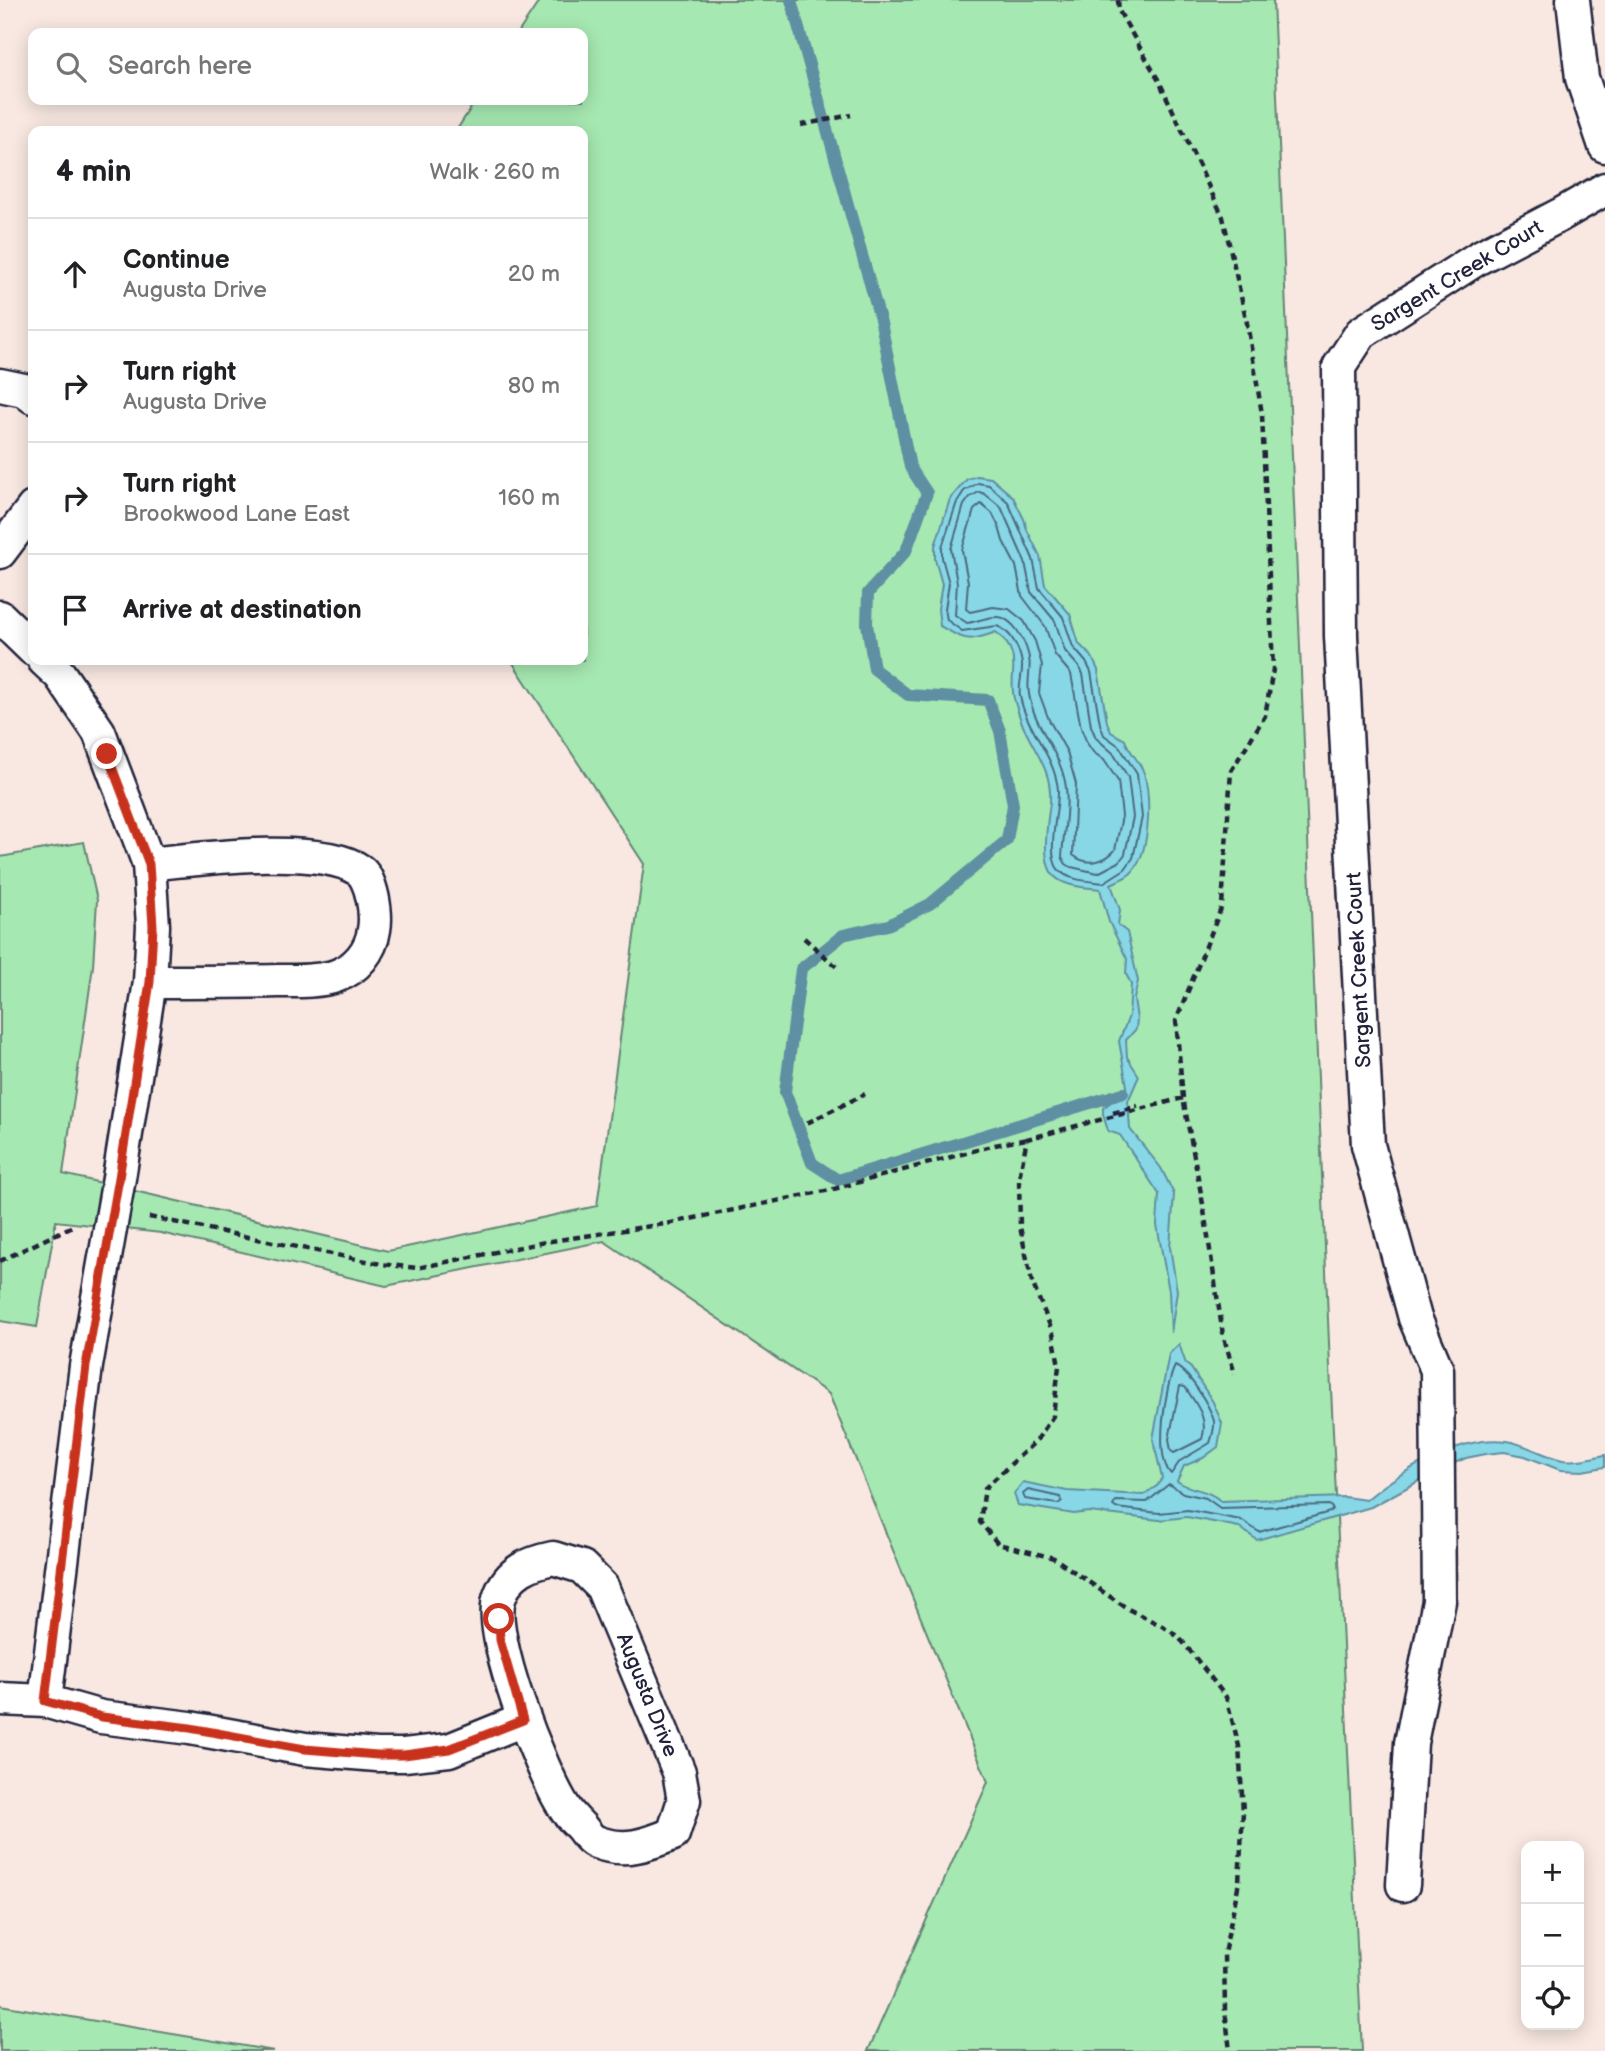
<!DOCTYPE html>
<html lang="en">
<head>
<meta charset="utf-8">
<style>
  body { margin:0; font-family:"Balsamiq Sans",sans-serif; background:#f6f6f6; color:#202124 }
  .controls { position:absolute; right:21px; bottom:21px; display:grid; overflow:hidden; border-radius:14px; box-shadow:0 4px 18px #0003 }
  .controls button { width:63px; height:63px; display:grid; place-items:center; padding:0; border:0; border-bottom:2px solid #e0e0e0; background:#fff; color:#202124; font:35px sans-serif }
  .stop { position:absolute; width:21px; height:21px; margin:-16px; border:5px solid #c8321e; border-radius:50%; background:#fff }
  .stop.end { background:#c8321e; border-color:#fff; box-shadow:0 2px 7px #0008 }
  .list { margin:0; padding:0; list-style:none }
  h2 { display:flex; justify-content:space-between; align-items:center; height:91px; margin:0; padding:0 28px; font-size:30px }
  h2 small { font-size:23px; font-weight:400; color:#757577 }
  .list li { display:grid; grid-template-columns:46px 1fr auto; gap:21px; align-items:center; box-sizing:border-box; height:112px; padding:0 28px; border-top:2px solid #e0e0e0 }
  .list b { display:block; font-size:26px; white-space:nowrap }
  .list p { margin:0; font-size:23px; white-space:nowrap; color:#757577 }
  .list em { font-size:23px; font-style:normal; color:#757577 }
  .icon { flex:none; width:38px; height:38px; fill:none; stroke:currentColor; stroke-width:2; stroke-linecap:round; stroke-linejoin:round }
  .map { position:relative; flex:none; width:1605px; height:2051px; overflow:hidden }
  .search { position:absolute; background:#fff; box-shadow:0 4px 18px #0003; left:28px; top:28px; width:560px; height:77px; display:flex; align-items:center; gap:18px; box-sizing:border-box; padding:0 24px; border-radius:14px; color:#757577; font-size:26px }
  .panel { position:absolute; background:#fff; box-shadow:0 4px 18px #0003; left:28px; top:126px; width:560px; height:539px; border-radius:14px }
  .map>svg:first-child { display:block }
</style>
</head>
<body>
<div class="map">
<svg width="1605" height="2051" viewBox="0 0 1605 2051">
  <rect width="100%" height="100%" fill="#f8e8e1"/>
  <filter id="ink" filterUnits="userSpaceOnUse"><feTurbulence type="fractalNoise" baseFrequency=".0143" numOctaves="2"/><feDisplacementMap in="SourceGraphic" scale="14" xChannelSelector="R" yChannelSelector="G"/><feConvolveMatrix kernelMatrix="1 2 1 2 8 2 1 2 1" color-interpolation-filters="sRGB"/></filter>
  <g filter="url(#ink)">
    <!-- green -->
    <path fill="#a6e8b1" stroke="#648576" stroke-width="2" d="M540 0H1273L1330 1367 1362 2051H868L988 1782 829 1394 604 1241 386 1286 161 1233 56 1221 37 1327 0 1321V857L84 842 97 900 93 966 63 1174 388 1251 597 1206 644 864 511 660H583V131H456L476 100H583V33H518Z
      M0 2005 274 2051H0Z"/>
    <!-- water -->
    <path fill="#88d7e6" stroke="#5f8fa2" stroke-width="2" d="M977 476 991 478 1013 497 1024 519 1027 530 1040 556 1045 585 1070 614 1079 644 1092 657 1098 670 1107 722 1111 732 1125 740C1129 752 1140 761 1144 773 1151 798 1151 855 1130 874 1125 878 1117 881 1111 884L1120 910 1118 925 1127 932 1138 981 1134 999 1137 1019 1136 1029 1126 1040 1127 1057 1139 1076 1128 1101 1130 1129 1161 1168 1174 1194 1170 1247 1177 1291 1171 1333 1169 1291 1157 1225 1159 1194 1120 1135 1108 1131 1103 1114V1108L1123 1093 1127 1086 1119 1041 1129 1016 1131 984 1126 974 1127 959 1109 922 1100 889C1085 887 1065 887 1054 876 1040 861 1048 821 1050 802 1052 772 1038 757 1026 732 1021 723 1018 712 1015 702 1006 674 1026 657 996 632 966 643 966 640 940 626L938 609 942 584 935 559V546L950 499 967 479Z
      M1179 1344 1186 1364 1191 1368 1213 1402 1222 1423 1218 1447 1203 1458 1184 1466 1177 1481C1193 1492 1204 1487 1221 1501L1345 1497 1366 1500C1399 1472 1462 1434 1507 1441 1526 1444 1543 1456 1563 1460 1577 1462 1591 1458 1605 1455V1467L1582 1471 1560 1470 1525 1456 1504 1452 1486 1454 1466 1458 1443 1468 1371 1507 1257 1540 1239 1527 1187 1517 1159 1520 1089 1512 1074 1514 1018 1505 1014 1494 1023 1482 1067 1491 1144 1495 1158 1485 1162 1478 1153 1439 1169 1354Z"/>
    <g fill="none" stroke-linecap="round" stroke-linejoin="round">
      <!-- shore -->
      <path stroke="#4b6a7f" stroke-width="2" d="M978 483 989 485 1008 502 1033 559 1039 588 1063 617 1073 647 1086 662 1091 672 1100 724 1104 735 1119 746 1137 774 1142 817 1133 858 1125 869 1103 883C1090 881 1068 881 1058 869 1046 853 1059 810 1058 790 1055 755 1026 730 1020 696 1018 685 1023 674 1022 664 1020 649 1011 631 997 626L962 631 947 620 945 609 949 583 942 558V547L957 502 964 491Z
        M979 492 985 494 1001 507 1025 562 1031 592 1055 621 1065 651 1079 667 1083 674 1091 726 1096 738 1113 753 1128 777 1133 817 1125 854 1119 862 1098 873 1071 867 1066 864 1062 857C1063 835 1069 810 1066 788 1062 753 1034 728 1029 694 1026 675 1034 668 1026 647 1022 636 1014 623 1003 618 993 614 977 622 967 623L955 615 957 583 951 549 964 505 970 497Z
        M981 504 992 513 999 527 1003 541 1016 566 1022 596 1045 626 1055 655 1071 674 1081 728 1087 743 1093 752 1104 760 1118 781 1122 816 1115 850C1104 863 1086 866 1073 855L1076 784 1067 752 1049 720 1039 693 1042 665 1035 641 1024 621 1009 609 993 607 970 612 966 609 968 582 962 550 974 510Z
        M1175 1366C1189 1372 1210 1406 1214 1421 1215 1428 1212 1437 1210 1443L1180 1461 1171 1474C1154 1457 1165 1386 1175 1366Z
        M1180 1386 1185 1387C1196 1404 1209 1418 1202 1439L1174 1453 1171 1451 1169 1439Z
        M1169 1484 1183 1493 1206 1498 1220 1508 1329 1505 1333 1509 1330 1512 1259 1532 1241 1520 1188 1510 1159 1513 1116 1508 1113 1506 1116 1501 1147 1502Z
        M1028 1490 1060 1497 1062 1501 1058 1504 1025 1499 1023 1494Z"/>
      <!-- stream -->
      <path stroke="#5f8fa2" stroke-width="12" d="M791 0 881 323 910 467 927 493 906 551 868 593 867 624 874 669 908 695 988 700 1000 731 1013 805 1007 840 930 904 888 925 843 935 801 969 785 1092 812 1163 838 1180 1123 1093"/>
      <!-- street casing -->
      <g stroke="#22223b" stroke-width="37">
        <path id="street" d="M1573 0 1582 78 1605 146
          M0 385 24 390 33 397
          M0 552 33 508
          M0 617 33 649
          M44 660 60 675 99 732 149 864 153 926 150 982 119 1178 86 1366 45 1701
          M149 864C197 859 321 843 359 870 372 879 377 914 374 930 371 951 356 969 336 976 319 982 295 981 278 981 235 982 192 982 150 982
          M553 1558 582 1567 602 1587 679 1772 684 1800 673 1834C646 1845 624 1853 596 1842 590 1840 585 1832 581 1827 575 1821 568 1814 564 1807 542 1773 485 1632 500 1596 509 1571 529 1563 553 1558Z
          M0 1699 45 1701 101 1717 190 1728 305 1749 377 1755H404L449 1750 523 1720
          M1403 1885 1411 1743 1439 1601 1437 1370 1415 1318 1368 1145 1341 636 1339 367 1361 333 1478 258 1560 215 1605 189"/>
      </g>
      <!-- path -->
      <path stroke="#22223b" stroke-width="4.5" stroke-dasharray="7 5" stroke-linecap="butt" d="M1118 0 1119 11 1159 81 1223 217 1247 323 1262 414 1273 669 1265 716 1231 771 1222 906 1176 1021 1183 1098 1203 1204 1223 1335 1235 1374
        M801 125 851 115
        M804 938 839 969
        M1183 1098 1027 1139 1019 1178 1020 1227 1032 1282 1053 1333 1059 1366 1053 1416 1037 1440 985 1488 980 1522 998 1544 1054 1558 1128 1609 1170 1630 1183 1642 1226 1697 1239 1746 1243 1812 1239 1882 1224 1954 1225 2010 1230 2051
        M1113 1113 1138 1106
        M807 1123 865 1094
        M149 1217 381 1264 417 1268 545 1242 671 1223 830 1190 995 1145 1027 1139
        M0 1261 75 1225"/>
      <!-- street -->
      <use href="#street" stroke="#fff" stroke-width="32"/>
    </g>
  </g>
  <g fill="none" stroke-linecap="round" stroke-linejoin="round" filter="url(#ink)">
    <!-- route -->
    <path stroke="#c8321e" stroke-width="9" d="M107 754 149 864 153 926 150 982 119 1178 86 1366 45 1701 102 1717 190 1728 305 1749 377 1755H404L449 1749 523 1720 500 1640 499 1619"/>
  </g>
  <g text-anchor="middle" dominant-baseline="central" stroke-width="7" stroke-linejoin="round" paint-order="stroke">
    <!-- street labels -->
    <g font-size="21" fill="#22223b" stroke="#fff">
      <text transform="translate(1457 276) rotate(-31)">Sargent Creek Court</text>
      <text transform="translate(1359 970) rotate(-93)">Sargent Creek Court</text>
      <text transform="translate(647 1695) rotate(68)">Augusta Drive</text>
    </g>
  </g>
</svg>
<div class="controls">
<button>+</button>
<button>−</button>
<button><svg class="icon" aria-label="locate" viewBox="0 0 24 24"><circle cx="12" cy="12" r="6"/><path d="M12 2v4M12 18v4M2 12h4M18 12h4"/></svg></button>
</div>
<div class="stop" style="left:499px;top:1619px"></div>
<div class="stop end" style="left:107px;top:754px"></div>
<div class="search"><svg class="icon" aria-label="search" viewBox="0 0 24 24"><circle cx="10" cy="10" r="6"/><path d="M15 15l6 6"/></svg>Search here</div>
<section class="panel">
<h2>4 min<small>Walk · 260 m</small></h2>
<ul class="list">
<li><svg class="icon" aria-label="ahead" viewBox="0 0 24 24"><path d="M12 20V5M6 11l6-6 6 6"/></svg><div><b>Continue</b><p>Augusta Drive</p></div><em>20 m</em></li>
<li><svg class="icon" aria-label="right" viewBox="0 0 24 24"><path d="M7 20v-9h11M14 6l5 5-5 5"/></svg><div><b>Turn right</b><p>Augusta Drive</p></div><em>80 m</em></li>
<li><svg class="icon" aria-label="right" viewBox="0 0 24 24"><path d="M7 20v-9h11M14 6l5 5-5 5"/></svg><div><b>Turn right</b><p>Brookwood Lane East</p></div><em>160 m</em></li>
<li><svg class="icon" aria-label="arrive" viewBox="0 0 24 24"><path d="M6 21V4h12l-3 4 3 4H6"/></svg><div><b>Arrive at destination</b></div></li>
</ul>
</section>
</div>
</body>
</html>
